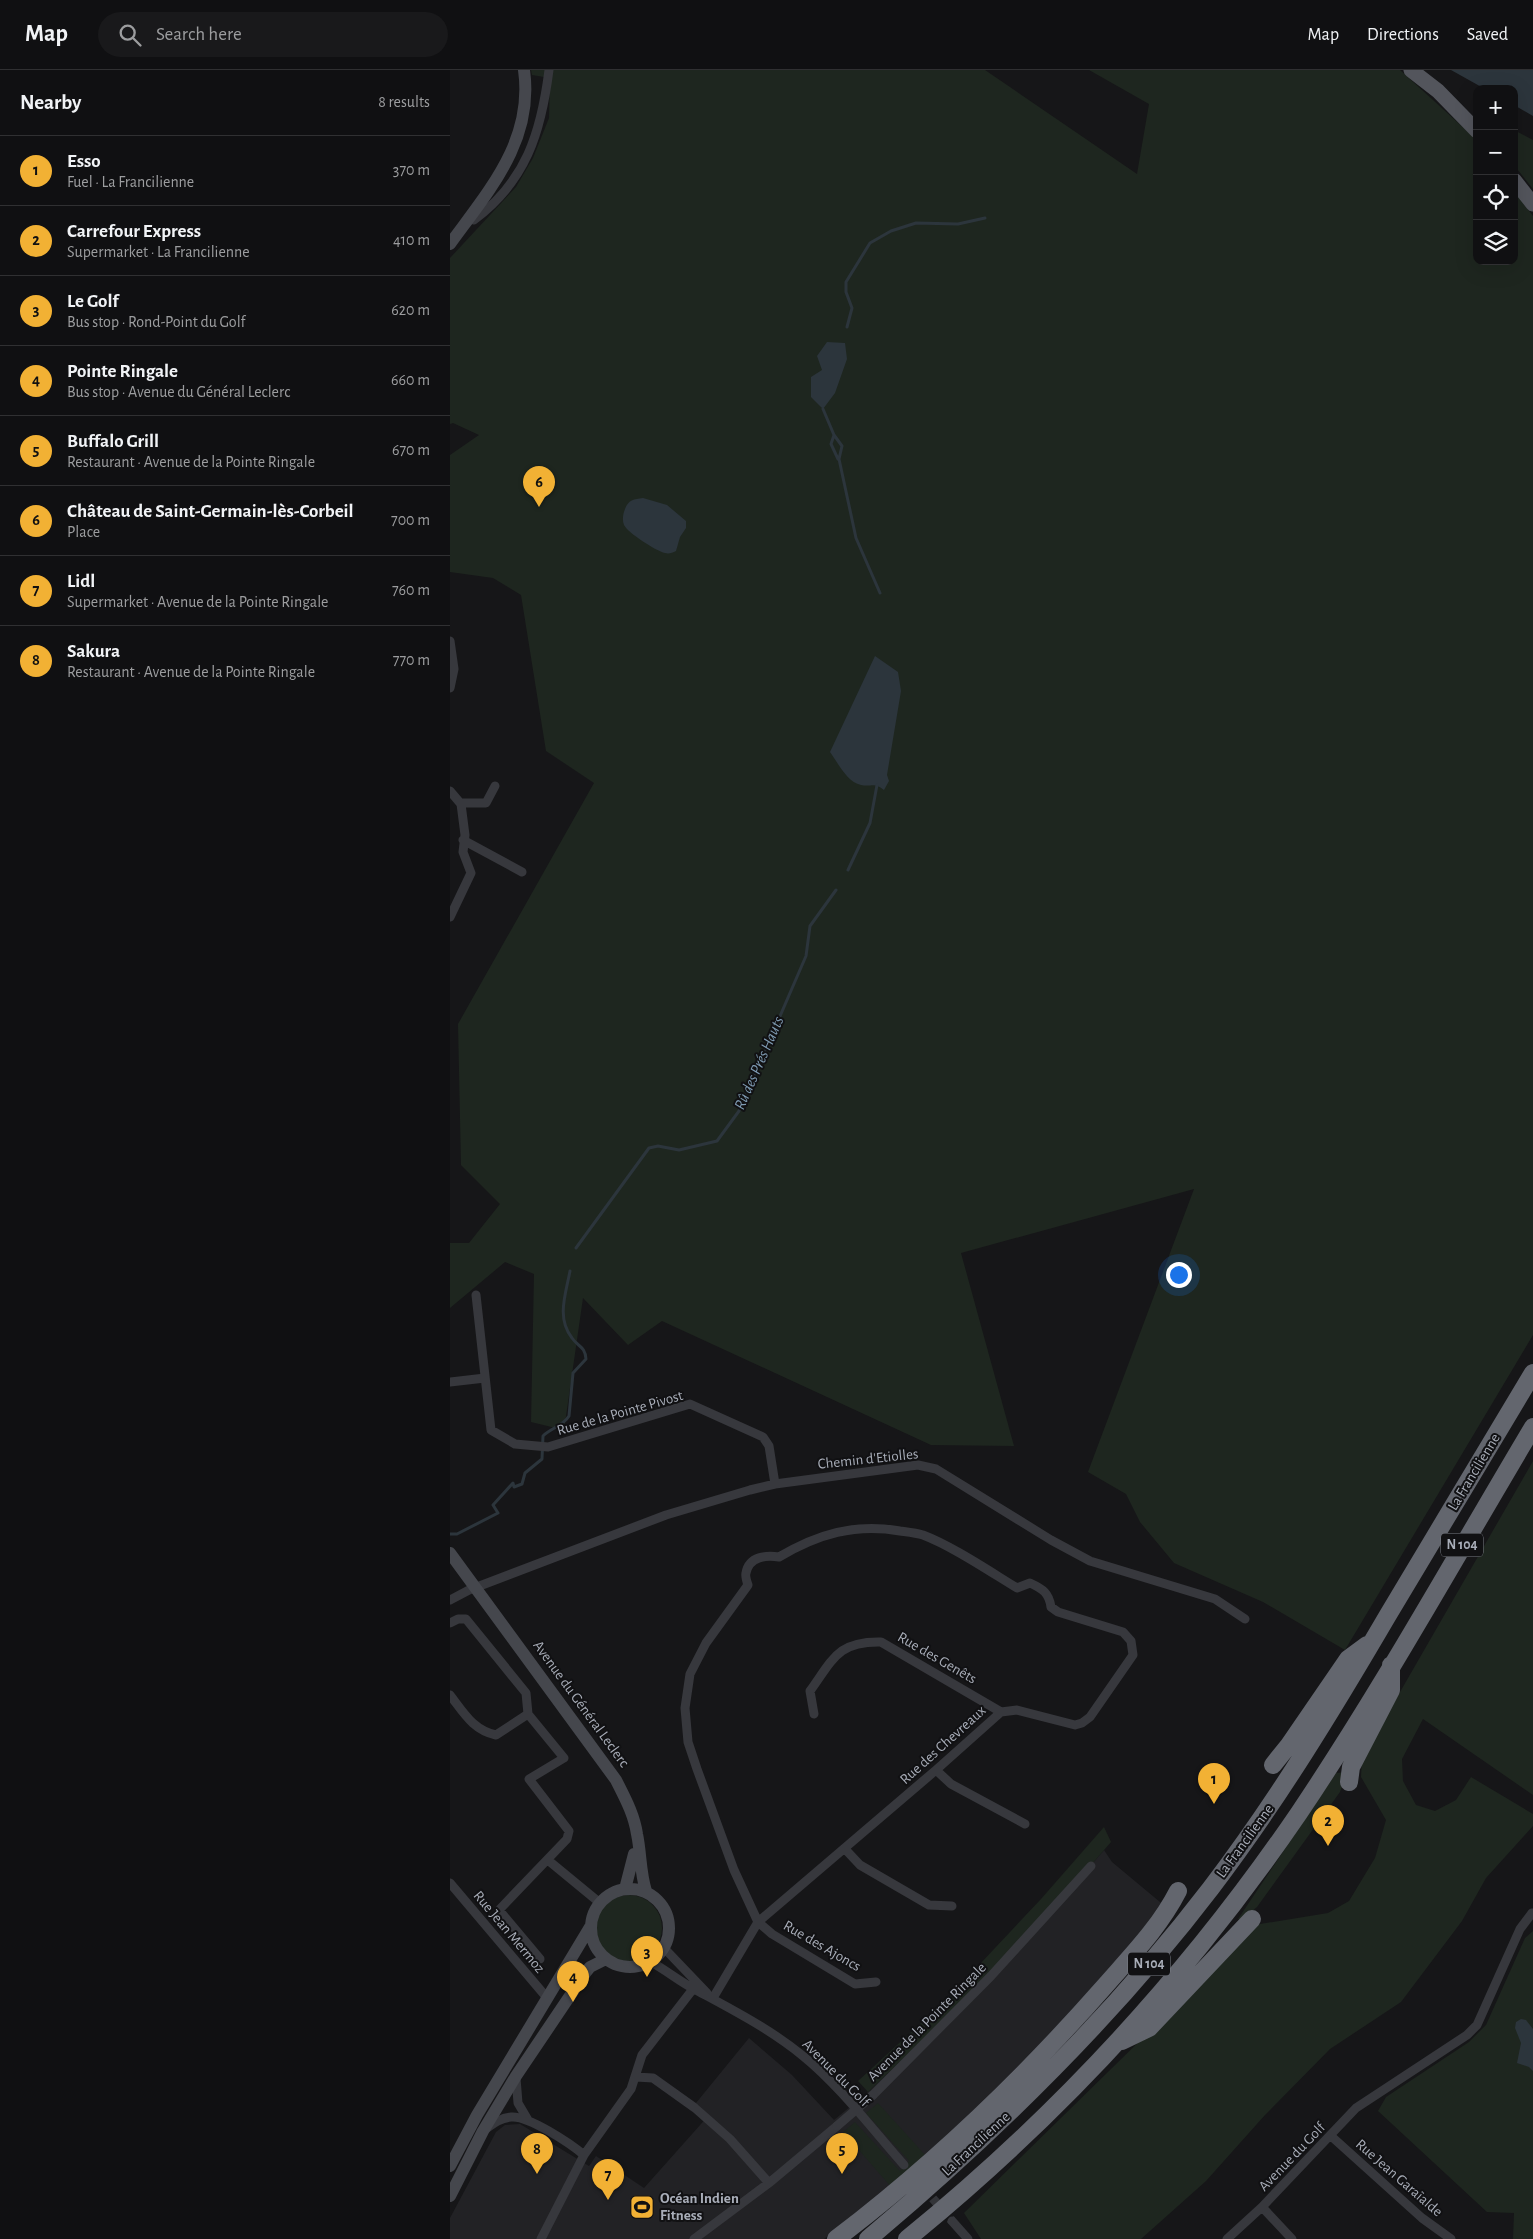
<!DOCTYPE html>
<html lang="en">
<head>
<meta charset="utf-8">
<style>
  body { margin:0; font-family:"Alegreya Sans",sans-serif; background:#19191b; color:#f1f3f6 }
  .controls { position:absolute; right:15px; top:15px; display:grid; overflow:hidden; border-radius:10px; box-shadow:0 5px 20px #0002 }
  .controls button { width:45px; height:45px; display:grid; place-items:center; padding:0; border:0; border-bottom:1px solid #303032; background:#101012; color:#f1f3f6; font:25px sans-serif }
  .you { position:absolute; left:728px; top:1204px; width:18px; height:18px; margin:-12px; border:4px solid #fff; border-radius:50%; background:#1a73e8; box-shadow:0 0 0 8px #1a73e833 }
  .badge { display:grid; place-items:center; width:32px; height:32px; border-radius:50%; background:#f2b134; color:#111; font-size:16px; font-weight:700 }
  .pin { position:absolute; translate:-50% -41px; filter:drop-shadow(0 1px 2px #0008) }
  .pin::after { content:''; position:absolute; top:26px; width:18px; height:15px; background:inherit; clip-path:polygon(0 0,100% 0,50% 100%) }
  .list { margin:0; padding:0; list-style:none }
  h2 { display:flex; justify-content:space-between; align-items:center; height:65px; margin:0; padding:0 20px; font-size:21px }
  h2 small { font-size:16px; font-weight:400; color:#9c9d9f }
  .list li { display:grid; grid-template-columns:32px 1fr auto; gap:15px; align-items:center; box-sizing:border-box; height:70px; padding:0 20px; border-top:1px solid #303032 }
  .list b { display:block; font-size:19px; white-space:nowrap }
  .list p { margin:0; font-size:16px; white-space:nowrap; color:#9c9d9f }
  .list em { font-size:16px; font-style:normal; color:#9c9d9f }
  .icon { flex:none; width:28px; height:28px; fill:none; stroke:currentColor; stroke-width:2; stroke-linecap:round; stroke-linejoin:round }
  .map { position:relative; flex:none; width:1083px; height:2169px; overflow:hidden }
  header { display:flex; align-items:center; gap:30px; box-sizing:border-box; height:70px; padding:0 25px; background:#101012; border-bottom:1px solid #303032 }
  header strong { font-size:24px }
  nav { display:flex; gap:28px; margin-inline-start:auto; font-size:18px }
  .search { width:350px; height:45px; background:#19191b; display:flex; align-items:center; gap:12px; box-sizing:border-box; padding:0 18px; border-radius:28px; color:#9c9d9f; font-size:19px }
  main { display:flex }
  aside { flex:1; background:#101012 }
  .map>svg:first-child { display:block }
</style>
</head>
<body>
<header>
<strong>Map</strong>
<div class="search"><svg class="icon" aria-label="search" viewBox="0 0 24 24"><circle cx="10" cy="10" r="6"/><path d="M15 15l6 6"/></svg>Search here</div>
<nav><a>Map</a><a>Directions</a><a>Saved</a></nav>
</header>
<main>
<aside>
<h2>Nearby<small>8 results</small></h2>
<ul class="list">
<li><span class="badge">1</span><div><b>Esso</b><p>Fuel · La Francilienne</p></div><em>370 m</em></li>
<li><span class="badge">2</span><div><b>Carrefour Express</b><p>Supermarket · La Francilienne</p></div><em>410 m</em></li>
<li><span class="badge">3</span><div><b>Le Golf</b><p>Bus stop · Rond-Point du Golf</p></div><em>620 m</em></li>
<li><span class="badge">4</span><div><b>Pointe Ringale</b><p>Bus stop · Avenue du Général Leclerc</p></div><em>660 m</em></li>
<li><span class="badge">5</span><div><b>Buffalo Grill</b><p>Restaurant · Avenue de la Pointe Ringale</p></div><em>670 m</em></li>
<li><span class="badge">6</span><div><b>Château de Saint-Germain-lès-Corbeil</b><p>Place</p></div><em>700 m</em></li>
<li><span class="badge">7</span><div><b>Lidl</b><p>Supermarket · Avenue de la Pointe Ringale</p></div><em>760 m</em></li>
<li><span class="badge">8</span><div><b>Sakura</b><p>Restaurant · Avenue de la Pointe Ringale</p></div><em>770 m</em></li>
</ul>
</aside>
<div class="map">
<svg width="1083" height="2169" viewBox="0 0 1083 2169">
  <rect width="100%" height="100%" fill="#161618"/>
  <!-- built -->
  <path fill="#222225" d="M654 1780 662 1792 716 1837 561 2009 442 2118 374 2169H0V2148L46 2062 55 2055 70 2054 139 2096 146 2086 194 2118 259 2045 246 2033 299 1968 342 2005 384 2050 418 2022 571 1876Z"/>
  <!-- green -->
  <path fill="#1e261f" d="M81 0H535L687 104 699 34 639 0H950L1027 70V191H1064V121L1083 146V1265L895 1580 813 1532 724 1493 690 1452 676 1424 638 1402 744 1119 511 1183 564 1376 481 1375 212 1251 178 1275 133 1228 114 1360 81 1352 84 1204 55 1192 0 1238V1173H19L50 1134 11 1095 8 954 144 713 96 681 71 525 43 508 0 502V385L29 365 3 353 0 354V188L66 117 83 88 99 48 100 8 82 5Z
    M1064 60 1083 70V119L1064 95Z
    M1083 1391V1725L973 1649 952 1689 953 1711 966 1735 985 1741 1006 1730 1021 1707 1083 1744V1756L1036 1808 1012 1851 951 1932 880 1979 815 2045 756 2111 691 2169H531L514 2143 707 1954 804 1855 878 1843 899 1831 925 1788 936 1750 911 1707 912 1688Z
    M897 1702 890 1722 807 1837 793 1849H788L886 1703Z
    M654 1757 661 1772 571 1876 418 2022 408 2011 498 1928 591 1829Z
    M146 1858a33 33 0 1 1 66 0a33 33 0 1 1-66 0Z
    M1083 1861V2169H1063L1064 2143 1037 2142 928 2041 936 2027 1019 1972 1036 1955 1075 1868Z
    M428 2033 476 2086 442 2118 393 2062 405 2052 450 2101 459 2091 416 2043Z"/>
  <!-- water -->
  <path fill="#2c353c" d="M1001 0H1083V46L1064 35V19H1035Z
    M377 272 395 273 397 289 385 323 373 339 361 327V307L372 300 367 286Z
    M193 428 217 435 236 451V458L230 467 226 481C222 483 219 484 215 483 206 481 178 463 174 455 172 450 173 444 175 439 178 430 184 429 193 428Z
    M425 586 448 602 451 621 437 705 439 711 434 720C424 712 422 717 411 715 397 712 388 693 380 682Z
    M1071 1949 1076 1950 1083 1959V2001L1079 1997 1067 1993 1071 1973 1065 1958 1066 1952Z"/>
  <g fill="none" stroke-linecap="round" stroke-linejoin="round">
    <!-- stream -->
    <path stroke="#2c353c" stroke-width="3" d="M397 257 402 238 396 222V212L420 173 441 161 466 153 508 154 535 148
      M373 339 384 365 392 376 389 389 406 468 430 523
      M384 365 381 374 388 389
      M398 800 420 753 427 715
      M126 1178 199 1078 208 1076 229 1080 267 1071 289 1041 356 886 360 856 386 820
      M0 1464H7L48 1443 43 1435 63 1413 64 1417 72 1414 75 1403 92 1389 93 1366C101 1358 113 1356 119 1346L123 1303 136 1289C135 1276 128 1277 122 1268 106 1248 116 1223 120 1201"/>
    <!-- street-tunnel -->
    <path stroke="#333438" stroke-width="9" stroke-dasharray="9 4.5" stroke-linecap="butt" d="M474 2118 502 2151"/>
    <!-- street -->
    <path stroke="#37383d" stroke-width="9" d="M19 148 24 150C76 111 91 63 99 0
      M0 571 4 599 0 618
      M0 721 11 734 15 765 13 782 21 803 0 847
      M10 733H36L45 716
      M13 770 72 802
      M26 1225 41 1360 65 1374 98 1377 240 1334 313 1367 319 1376 325 1414
      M0 1312 35 1308
      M0 1530 19 1520 216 1445 300 1420 325 1414 468 1395 486 1399 601 1470 640 1491 765 1529 795 1549
      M0 1553 8 1549H16L76 1623 78 1644 114 1688 79 1709 119 1761 117 1769 49 1840 90 1889
      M0 1625C14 1643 23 1660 46 1665L78 1644
      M364 1644 360 1621C383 1589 388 1571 431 1572L551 1642
      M486 1700 501 1714 575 1754
      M395 1779 410 1795 479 1835 502 1836
      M99 1791 150 1833
      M0 1813 98 1929
      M214 1878 257 1923
      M201 1892C216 1900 230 1912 246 1920 283 1940 320 1959 353 1986 390 2016 422 2059 454 2095
      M263 1928 308 1852 284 1800 247 1699 238 1672 235 1638 240 1604 256 1573 298 1515C297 1512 295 1506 296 1503 299 1486 317 1485 329 1487 368 1464 405 1453 450 1461 457 1462 466 1463 473 1465 502 1476 539 1501 567 1518L580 1513C593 1519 599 1523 601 1537L608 1542 673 1562 681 1571 683 1585 640 1647 632 1653 625 1655 567 1640 551 1642 486 1700 308 1852 322 1864 405 1914 426 1912
      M186 2007 203 2008 245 2038 280 2069 319 2113
      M66 2008 68 2033 78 2050
      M423 2025 541 1906 641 1796
      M36 2059C44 2053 51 2048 61 2047 78 2045 121 2074 134 2085
      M881 2066 972 2148 1001 2169
      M812 2137 842 2169
      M502 2151 518 2169
      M91 2169 134 2085 181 2019 192 1985 243 1919
      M244 2169 319 2113 387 2056
      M777 2169 812 2137 906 2038 1017 1965 1027 1955 1070 1859 1082 1843"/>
    <!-- secondary -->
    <path stroke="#45474d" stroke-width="12" d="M0 174C39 120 84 71 74 0
      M0 1483 166 1710C175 1728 184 1744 187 1764 191 1783 190 1802 196 1821
      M141 1858a39 39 0 1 1 78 0a39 39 0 1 1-78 0Z
      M175 1819 184 1784
      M0 2096 27 2045 140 1857
      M0 2126 33 2061 66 2006 136 1902 140 1897 156 1889"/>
    <!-- primary -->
    <path stroke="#53555c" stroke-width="15" d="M961 0 988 21 1027 61
      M1064 110 1083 134"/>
    <!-- highway -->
    <path stroke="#63666e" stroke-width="18" d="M823 1695 839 1675 898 1589 917 1575
      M899 1712 901 1697 941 1620V1595
      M672 1971 699 1958 802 1849
      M386 2169C483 2095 573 2009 654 1917 681 1886 709 1858 728 1821
      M418 2169C543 2064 661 1949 761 1818 827 1731 883 1639 938 1545 986 1464 1035 1384 1083 1303
      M457 2169C607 2047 740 1903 849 1743 933 1618 1006 1486 1083 1357"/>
    <!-- street-bridge -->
    <path stroke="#37383d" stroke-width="9" d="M387 2056 423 2025"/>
  </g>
  <!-- icons -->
  <defs>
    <g id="stadium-square" transform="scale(1.25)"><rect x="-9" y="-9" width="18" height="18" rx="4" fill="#f2b134" stroke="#111113"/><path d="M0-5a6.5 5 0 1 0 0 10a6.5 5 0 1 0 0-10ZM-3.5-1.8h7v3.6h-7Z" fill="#111"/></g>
  </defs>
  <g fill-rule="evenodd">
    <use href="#stadium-square" x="192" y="2137"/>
  </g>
  <g text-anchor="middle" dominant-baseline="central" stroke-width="4" stroke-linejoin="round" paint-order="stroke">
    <!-- shield labels -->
    <g fill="#111113" stroke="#7b7e86" stroke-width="1">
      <rect x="991" y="1463.5" width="42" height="23" rx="4"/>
      <rect x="678" y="1882.5" width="42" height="23" rx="4"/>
    </g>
    <g font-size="14" font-weight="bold" fill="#a8adb8">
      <text x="1012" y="1475">N 104</text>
      <text x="699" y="1894">N 104</text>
    </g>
    <!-- street labels -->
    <g font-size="15" fill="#a8adb8" stroke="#111113">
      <text transform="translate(170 1343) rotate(-16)">Rue de la Pointe Pivost</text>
      <text transform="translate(418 1389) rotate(-6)">Chemin d'Etiolles</text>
      <text transform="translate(1024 1402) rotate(-59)">La Francilienne</text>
      <text transform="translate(487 1588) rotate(30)">Rue des Genêts</text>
      <text transform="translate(131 1634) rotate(54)">Avenue du Général Leclerc</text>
      <text transform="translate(493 1675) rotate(-42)">Rue des Chevreaux</text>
      <text transform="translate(795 1771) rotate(-54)">La Francilienne</text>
      <text transform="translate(59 1862) rotate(50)">Rue Jean Mermoz</text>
      <text transform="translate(372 1876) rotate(30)">Rue des Ajoncs</text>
      <text transform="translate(477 1952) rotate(-45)">Avenue de la Pointe Ringale</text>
      <text transform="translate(386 2003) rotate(45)">Avenue du Golf</text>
      <text transform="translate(526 2074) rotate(-43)">La Francilienne</text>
      <text transform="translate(842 2087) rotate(-46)">Avenue du Golf</text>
      <text transform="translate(949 2108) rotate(41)">Rue Jean Garaïalde</text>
    </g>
    <!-- poi labels -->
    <g font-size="15" font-weight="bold" fill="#a8adb8" stroke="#111113" text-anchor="start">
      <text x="210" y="2128">Océan Indien<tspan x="210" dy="17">Fitness</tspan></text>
    </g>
    <!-- water labels -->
    <g font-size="16" font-style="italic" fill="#7f9bb3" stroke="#111113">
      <text transform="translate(309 993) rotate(-66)">Rû des Prés Hauts</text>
    </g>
  </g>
</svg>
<div class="controls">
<button>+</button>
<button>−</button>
<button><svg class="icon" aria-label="locate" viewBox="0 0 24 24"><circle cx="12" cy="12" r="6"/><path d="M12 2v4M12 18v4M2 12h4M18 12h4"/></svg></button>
<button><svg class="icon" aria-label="layers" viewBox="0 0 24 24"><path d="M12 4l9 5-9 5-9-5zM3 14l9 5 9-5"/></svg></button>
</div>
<div class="you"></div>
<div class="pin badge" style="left:764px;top:1734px">1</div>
<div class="pin badge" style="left:878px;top:1776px">2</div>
<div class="pin badge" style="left:197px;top:1907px">3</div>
<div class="pin badge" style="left:123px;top:1932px">4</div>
<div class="pin badge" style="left:392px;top:2104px">5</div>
<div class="pin badge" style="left:89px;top:437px">6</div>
<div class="pin badge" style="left:158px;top:2130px">7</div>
<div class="pin badge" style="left:87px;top:2104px">8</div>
</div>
</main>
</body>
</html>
